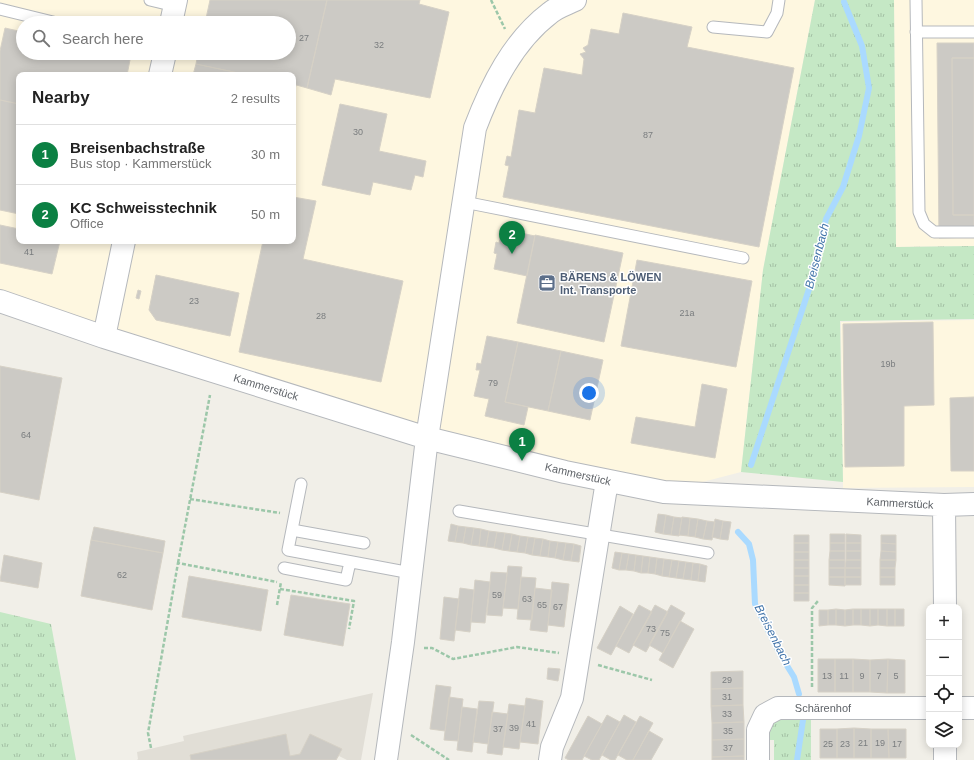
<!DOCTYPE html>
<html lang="en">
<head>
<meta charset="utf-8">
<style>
  body { margin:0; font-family:Helvetica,sans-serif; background:#f2f2f2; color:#222 }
  .controls { position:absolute; right:12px; bottom:12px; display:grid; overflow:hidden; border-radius:8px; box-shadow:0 2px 10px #0003 }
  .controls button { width:36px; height:36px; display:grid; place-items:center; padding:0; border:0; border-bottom:1px solid #e0e0e0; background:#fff; color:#222; font:20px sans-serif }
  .you { position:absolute; left:589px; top:393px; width:14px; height:14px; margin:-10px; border:3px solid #fff; border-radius:50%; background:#1a73e8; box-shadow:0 0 0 6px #1a73e833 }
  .badge { display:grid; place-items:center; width:26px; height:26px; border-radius:50%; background:#0b8043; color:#fff; font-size:13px; font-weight:700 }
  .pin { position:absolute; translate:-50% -33px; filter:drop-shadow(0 1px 2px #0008) }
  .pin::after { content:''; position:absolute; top:21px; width:14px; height:12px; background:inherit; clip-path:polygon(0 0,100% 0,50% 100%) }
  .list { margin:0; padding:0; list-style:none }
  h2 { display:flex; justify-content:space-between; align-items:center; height:52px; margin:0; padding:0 16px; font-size:17px }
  h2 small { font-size:13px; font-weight:400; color:#767676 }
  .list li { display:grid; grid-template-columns:26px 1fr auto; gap:12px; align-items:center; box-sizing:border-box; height:60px; padding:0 16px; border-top:1px solid #e0e0e0 }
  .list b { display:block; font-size:15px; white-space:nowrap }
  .list p { margin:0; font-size:13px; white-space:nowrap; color:#767676 }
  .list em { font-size:13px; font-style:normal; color:#767676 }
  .icon { flex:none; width:22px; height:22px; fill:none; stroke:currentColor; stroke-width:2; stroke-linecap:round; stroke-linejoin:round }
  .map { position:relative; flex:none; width:974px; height:760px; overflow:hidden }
  .search { position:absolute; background:#fff; box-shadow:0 2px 10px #0003; left:16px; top:16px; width:280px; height:44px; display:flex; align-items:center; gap:10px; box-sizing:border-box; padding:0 14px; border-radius:22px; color:#767676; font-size:15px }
  .panel { position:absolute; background:#fff; box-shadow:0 2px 10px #0003; left:16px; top:72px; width:280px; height:172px; border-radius:8px }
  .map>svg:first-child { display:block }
</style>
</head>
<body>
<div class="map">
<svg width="974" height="760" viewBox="0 0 974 760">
  <defs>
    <pattern id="grass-tufts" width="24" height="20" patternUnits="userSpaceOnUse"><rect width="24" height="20" fill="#c5e8c5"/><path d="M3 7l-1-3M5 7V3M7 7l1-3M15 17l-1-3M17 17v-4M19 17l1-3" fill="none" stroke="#a3c0a4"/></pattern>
  </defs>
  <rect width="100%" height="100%" fill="#f1efe8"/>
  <!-- commercial -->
  <path fill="#fef7e0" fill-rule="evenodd" d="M0 0H815L763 270 741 472 664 492 607 481 0 301ZM23 23H289V53H23ZM19 75H293V241H19Z
    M894 0H974V246L896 247Z
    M974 320V487L843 488 841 322Z"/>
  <!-- education -->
  <path fill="#e1ded6" d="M373 693 361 760H347L339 756 336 760H137L138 759 137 752 184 741 183 736Z"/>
  <!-- grass -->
  <path fill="url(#grass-tufts)" d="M815 0H894L896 247 974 246V319L840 321 843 482 741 472 763 270Z
    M0 612 51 624 76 760H0Z
    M783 716H811V760H774V740H768C769 728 773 722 783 716Z"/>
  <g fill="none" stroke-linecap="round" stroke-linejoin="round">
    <!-- stream -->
    <path stroke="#aadaff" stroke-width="6" d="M751 465 815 271 826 219 843 187 859 136 869 88 862 46 844 2
      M738 532 749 544 753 560 755 604 781 656 794 677 799 694
      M797 760 803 720"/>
  </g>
  <!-- building -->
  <path fill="#cccac5" stroke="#d6d1c6" d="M210 0H327L307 88 293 84V75H248L196 64 198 53H289V23H205Z
    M327 0H420L419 4 449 12 430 98 335 79 331 95 307 88Z
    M623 13 692 27 687 47 794 68 759 247 503 197 509 166 505 165 507 156 511 157 519 110 535 113 544 68 582 75 584 59 580 54 586 52 583 48 588 45 591 29 619 34Z
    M5 28 23 32V53H122L131 55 127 75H19V104L0 100V51Z
    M937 43H974V58H952L953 215H974V237L939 238Z
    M952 58H974V215H953Z
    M196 64 248 75H193Z
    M293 84 296 85 293 99Z
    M0 100 19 104V214L0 210Z
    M340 104 387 114 379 151 426 161 423 177 415 175 411 190 373 182 370 195 322 185Z
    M293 197 316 201 303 259 403 281 381 382 239 352 263 241H293Z
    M0 225 19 229V241H60L52 274 0 263Z
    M502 229 535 236 527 276 494 269 497 254 494 253 496 242 499 243Z
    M535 235 623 253 604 342 517 323Z
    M637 260 752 281 736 367 621 346Z
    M156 275 239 293 230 336 156 320 149 310Z
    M138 290 141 291 139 299 136 298Z
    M933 322 934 405 904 406V466L845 467 843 324Z
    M487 336 518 342 505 402 528 407 524 425 485 416 489 399 474 396 480 370H476L477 363 481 364Z
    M518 342 561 351 548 411 505 402Z
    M561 351 603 360 590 420 548 411Z
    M0 366 62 378 39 500 0 492Z
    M702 384 727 389 715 458 631 443 636 417 695 427Z
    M974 397V471H951L950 398Z
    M658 514 666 515 663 534 655 532Z
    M666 515 674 517 671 535 663 534Z
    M674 517 682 518 679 536 671 535Z
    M682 517 690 518 688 536 679 535Z
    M690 518 698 519 695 537 688 536Z
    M698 519 707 521 703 539 695 537Z
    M715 519 723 521 720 539 712 537Z
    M707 521 715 522 712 540 703 539Z
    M723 521 731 522 728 540 720 539Z
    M451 524 458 526 455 542 448 541Z
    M458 526 466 527 463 543 455 542Z
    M94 527 165 541 163 553 91 540Z
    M466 527 474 528 471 545 463 543Z
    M474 528 481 529 479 546 471 545Z
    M481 529 489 531 486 547 479 546Z
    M489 531 497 532 494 548 486 547Z
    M497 532 505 533 502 550 494 548Z
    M505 533 512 534 509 551 502 550Z
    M512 534 520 536 517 552 509 551Z
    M830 534H845V543H830Z
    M846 534 861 535V543H846Z
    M794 535H809V543H794Z
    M881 535H896V544L881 543Z
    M520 536 528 537 525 553 517 552Z
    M528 537 535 538 532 555 525 553Z
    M535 538 543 539 540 556 532 555Z
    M543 539 550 541 548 557 540 556Z
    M91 540 163 553 152 610 81 596Z
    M550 541 558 542 555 558 548 557Z
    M558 542 566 543 563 560 555 558Z
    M566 543 574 544 571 561 563 560Z
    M794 543H809V552H794Z
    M830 543H845V551H830Z
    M846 543H861V551H846Z
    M881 543 896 544V552L881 551Z
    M574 544 581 546 579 562 571 561Z
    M830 551H845V560H829Z
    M846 551H861V560H846Z
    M881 551 896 552V560H880Z
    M615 552 622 553 619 570 612 568Z
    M794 552H809V560H794Z
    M622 553 629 554 626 570H619Z
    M629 554 636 555 634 571 626 570Z
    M4 555 42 563 38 588 0 581Z
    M636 555 643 556 641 573 634 571Z
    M643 556 650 557 648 573H641Z
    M650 557 657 558 655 574 648 573Z
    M657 558 664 559 662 576 655 574Z
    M664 559 672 560 669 577 662 576Z
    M672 560 679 561 676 578 669 577Z
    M794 560H809V568H794Z
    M829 560H845V568H829Z
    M846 560H861V568H845Z
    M880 560H896L895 568H880Z
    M679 561 686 562 683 579 676 578Z
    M686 562 693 563 691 580 683 579Z
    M693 563 700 564 698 581 691 580Z
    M700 564 707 566 705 582 698 581Z
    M508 566 522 567 518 609 503 608Z
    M794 568H809V576H794Z
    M829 568H845V577H829Z
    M845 568H861V577H845Z
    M880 568H895V577H880Z
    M491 572 507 573 502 616 487 615Z
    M189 576 268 590 261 631 182 617Z
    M794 576H809V585H794Z
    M521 577 536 578 532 620 517 619Z
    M829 577H845V586L829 585Z
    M845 577H861V585H845Z
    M880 577H895V585H880Z
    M475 580 490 582 485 623 471 622Z
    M552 582 569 584 564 627 548 625Z
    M794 585H809V593H794Z
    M460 588 474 590 470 632 455 630Z
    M535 588 552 590 547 632 530 630Z
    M794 593H809V601H794Z
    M291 595 350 604 343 646 284 635Z
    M444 597 459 599 454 641 440 639Z
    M639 605 652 612 629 653 616 646Z
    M655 605 668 612 646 652 633 645Z
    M671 605 685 613 663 653 649 645Z
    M620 606 633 614 611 655 597 648Z
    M836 609V625H828V610Z
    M836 609 845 610V626L836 625Z
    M853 609V625L845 626V610Z
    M853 609H861V625H853Z
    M861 609H870V626L861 625Z
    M870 609H878V625L870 626Z
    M878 609H887V626L878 625Z
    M887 609H895V626H887Z
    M895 609H904V626H895Z
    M819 610H828V625L819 626Z
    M680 621 694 629 673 668 659 660Z
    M818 659H835V692H818Z
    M835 659H853V692H835Z
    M853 659 870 660V692H853Z
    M888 659 887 693 870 692V660Z
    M888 659 905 660V693H887Z
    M548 668 560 669 558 681 547 679Z
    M743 671V688L711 689V672Z
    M436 685 451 687 445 731 430 729Z
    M743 688V705L711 706V689Z
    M449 697 463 699 458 741 444 740Z
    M526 698 543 701 538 744 520 742Z
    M479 701 494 702 488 744 473 742Z
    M509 704 525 706 519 749 503 747Z
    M743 705 744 722 712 723 711 706Z
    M462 707 477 709 472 752 457 750Z
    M492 712 508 714 502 755 487 753Z
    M607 715 620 722 599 760H592L584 756Z
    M624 715 636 722 615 760H611L602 755Z
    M588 716 602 724 582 760H569L565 758Z
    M640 716 653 723 633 760H627L618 755Z
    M744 722V739L712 740V723Z
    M854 728V758H837V729Z
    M854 728 871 729V758H854Z
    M820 729H837V758H820Z
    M871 729H888L889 758H871Z
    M888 729H906V758H889Z
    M649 731 663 739 651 760H633Z
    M286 734 290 756 300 754 310 734 342 749 336 760H191L190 755Z
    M744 739V756L712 757V740Z
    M744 756V760H712V757Z"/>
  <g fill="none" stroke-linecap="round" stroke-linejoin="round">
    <!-- service casing -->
    <g stroke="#b5b8bc" stroke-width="13">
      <path id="service" d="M150 0 175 6
        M916 0 919 212 924 224 934 232H974
        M0 9 57 23
        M713 27 767 32 777 13 779 0
        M916 32H974
        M464 202 743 258
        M301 484 288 550 411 573
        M459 511 708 553
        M292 530 364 543
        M284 568 346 580 350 562"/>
    </g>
    <!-- minor casing -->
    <g stroke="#b5b8bc" stroke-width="24">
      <path id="minor" d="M171 23 176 0
        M160 75 165 53
        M0 301 104 337 427 438 565 472 664 492 944 505 974 504
        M104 337 124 241
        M944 505 945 607
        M959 708H974
        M945 745V760
        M386 760 403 642 427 438 475 128C491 86 513 41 550 13 557 7 567 4 575 0
        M550 760 552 747 572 698 607 481
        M758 760V730L765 715 778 708H929"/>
    </g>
    <!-- path -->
    <path stroke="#9cc7a9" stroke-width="2.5" stroke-dasharray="4 2" stroke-linecap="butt" d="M491 0 505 29
      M190 499 280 513
      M178 563 210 395
      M280 589 354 601 349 629
      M277 605 281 582
      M424 648H432L453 659 517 647 559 653
      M598 665 652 680
      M812 687V608L818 601
      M411 735 449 760
      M151 748 148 733 178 563 277 582"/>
    <!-- service -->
    <use href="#service" stroke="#fff" stroke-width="11"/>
    <!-- minor -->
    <use href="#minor" stroke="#fff" stroke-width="22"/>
  </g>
  <!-- icons -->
  <defs>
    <g id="office-square" transform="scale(0.9)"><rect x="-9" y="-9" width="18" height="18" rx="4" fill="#5c6f8a" stroke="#fff"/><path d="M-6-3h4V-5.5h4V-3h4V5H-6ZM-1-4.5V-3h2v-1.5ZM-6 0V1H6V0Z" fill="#fff"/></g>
  </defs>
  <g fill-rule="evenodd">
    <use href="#office-square" x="547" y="283"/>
  </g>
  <g text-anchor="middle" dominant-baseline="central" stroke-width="3" stroke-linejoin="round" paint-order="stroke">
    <!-- number labels -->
    <g font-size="9" fill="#7a7d7f">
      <text x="304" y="38">27</text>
      <text x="379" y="45">32</text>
      <text x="358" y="132">30</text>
      <text x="648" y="135">87</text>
      <text x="29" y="252">41</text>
      <text x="194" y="301">23</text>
      <text x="687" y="313">21a</text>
      <text x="321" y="316">28</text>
      <text x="888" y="364">19b</text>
      <text x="493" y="383">79</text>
      <text x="26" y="435">64</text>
      <text x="122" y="575">62</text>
      <text x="497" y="595">59</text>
      <text x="527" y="599">63</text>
      <text x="542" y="605">65</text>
      <text x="558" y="607">67</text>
      <text x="651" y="629">73</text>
      <text x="665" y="633">75</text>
      <text x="827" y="676">13</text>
      <text x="844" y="676">11</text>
      <text x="862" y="676">9</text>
      <text x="879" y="676">7</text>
      <text x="896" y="676">5</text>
      <text x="727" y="680">29</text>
      <text x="727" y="697">31</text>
      <text x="727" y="714">33</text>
      <text x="531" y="724">41</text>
      <text x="514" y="728">39</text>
      <text x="498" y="729">37</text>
      <text x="728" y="731">35</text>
      <text x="863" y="743">21</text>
      <text x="880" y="743">19</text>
      <text x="828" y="744">25</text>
      <text x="845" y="744">23</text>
      <text x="897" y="744">17</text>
      <text x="728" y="748">37</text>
    </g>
    <!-- service labels -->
    <g font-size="11" font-weight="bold" fill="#4e5e75" stroke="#fff" text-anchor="start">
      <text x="560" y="277">BÄRENS &amp; LÖWEN<tspan x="560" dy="13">Int. Transporte</tspan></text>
    </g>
    <!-- street labels -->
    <g font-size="11" fill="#5f6368" stroke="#fff">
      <text transform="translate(266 387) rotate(17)">Kammerstück</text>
      <text transform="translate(578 474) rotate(13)">Kammerstück</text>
      <text transform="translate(900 503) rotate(3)">Kammerstück</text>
      <text x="823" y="708">Schärenhof</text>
    </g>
    <!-- water labels -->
    <g font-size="12" font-style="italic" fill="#4174aa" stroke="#fff">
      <text transform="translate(817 256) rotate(-76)">Breisenbach</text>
      <text transform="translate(773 635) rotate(63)">Breisenbach</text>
    </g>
  </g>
</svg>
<div class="controls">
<button>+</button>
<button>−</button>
<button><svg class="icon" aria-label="locate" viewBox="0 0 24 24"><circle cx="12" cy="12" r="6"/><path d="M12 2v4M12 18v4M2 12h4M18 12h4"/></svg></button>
<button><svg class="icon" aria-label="layers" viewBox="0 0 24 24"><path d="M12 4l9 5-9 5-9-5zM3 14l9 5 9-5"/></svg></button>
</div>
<div class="you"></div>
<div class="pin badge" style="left:522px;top:461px">1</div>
<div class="pin badge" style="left:512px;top:254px">2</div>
<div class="search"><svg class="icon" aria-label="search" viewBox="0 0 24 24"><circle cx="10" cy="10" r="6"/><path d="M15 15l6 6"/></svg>Search here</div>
<section class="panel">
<h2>Nearby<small>2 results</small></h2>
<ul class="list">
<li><span class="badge">1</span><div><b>Breisenbachstraße</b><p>Bus stop · Kammerstück</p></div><em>30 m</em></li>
<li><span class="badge">2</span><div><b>KC Schweisstechnik</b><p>Office</p></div><em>50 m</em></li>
</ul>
</section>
</div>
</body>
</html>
